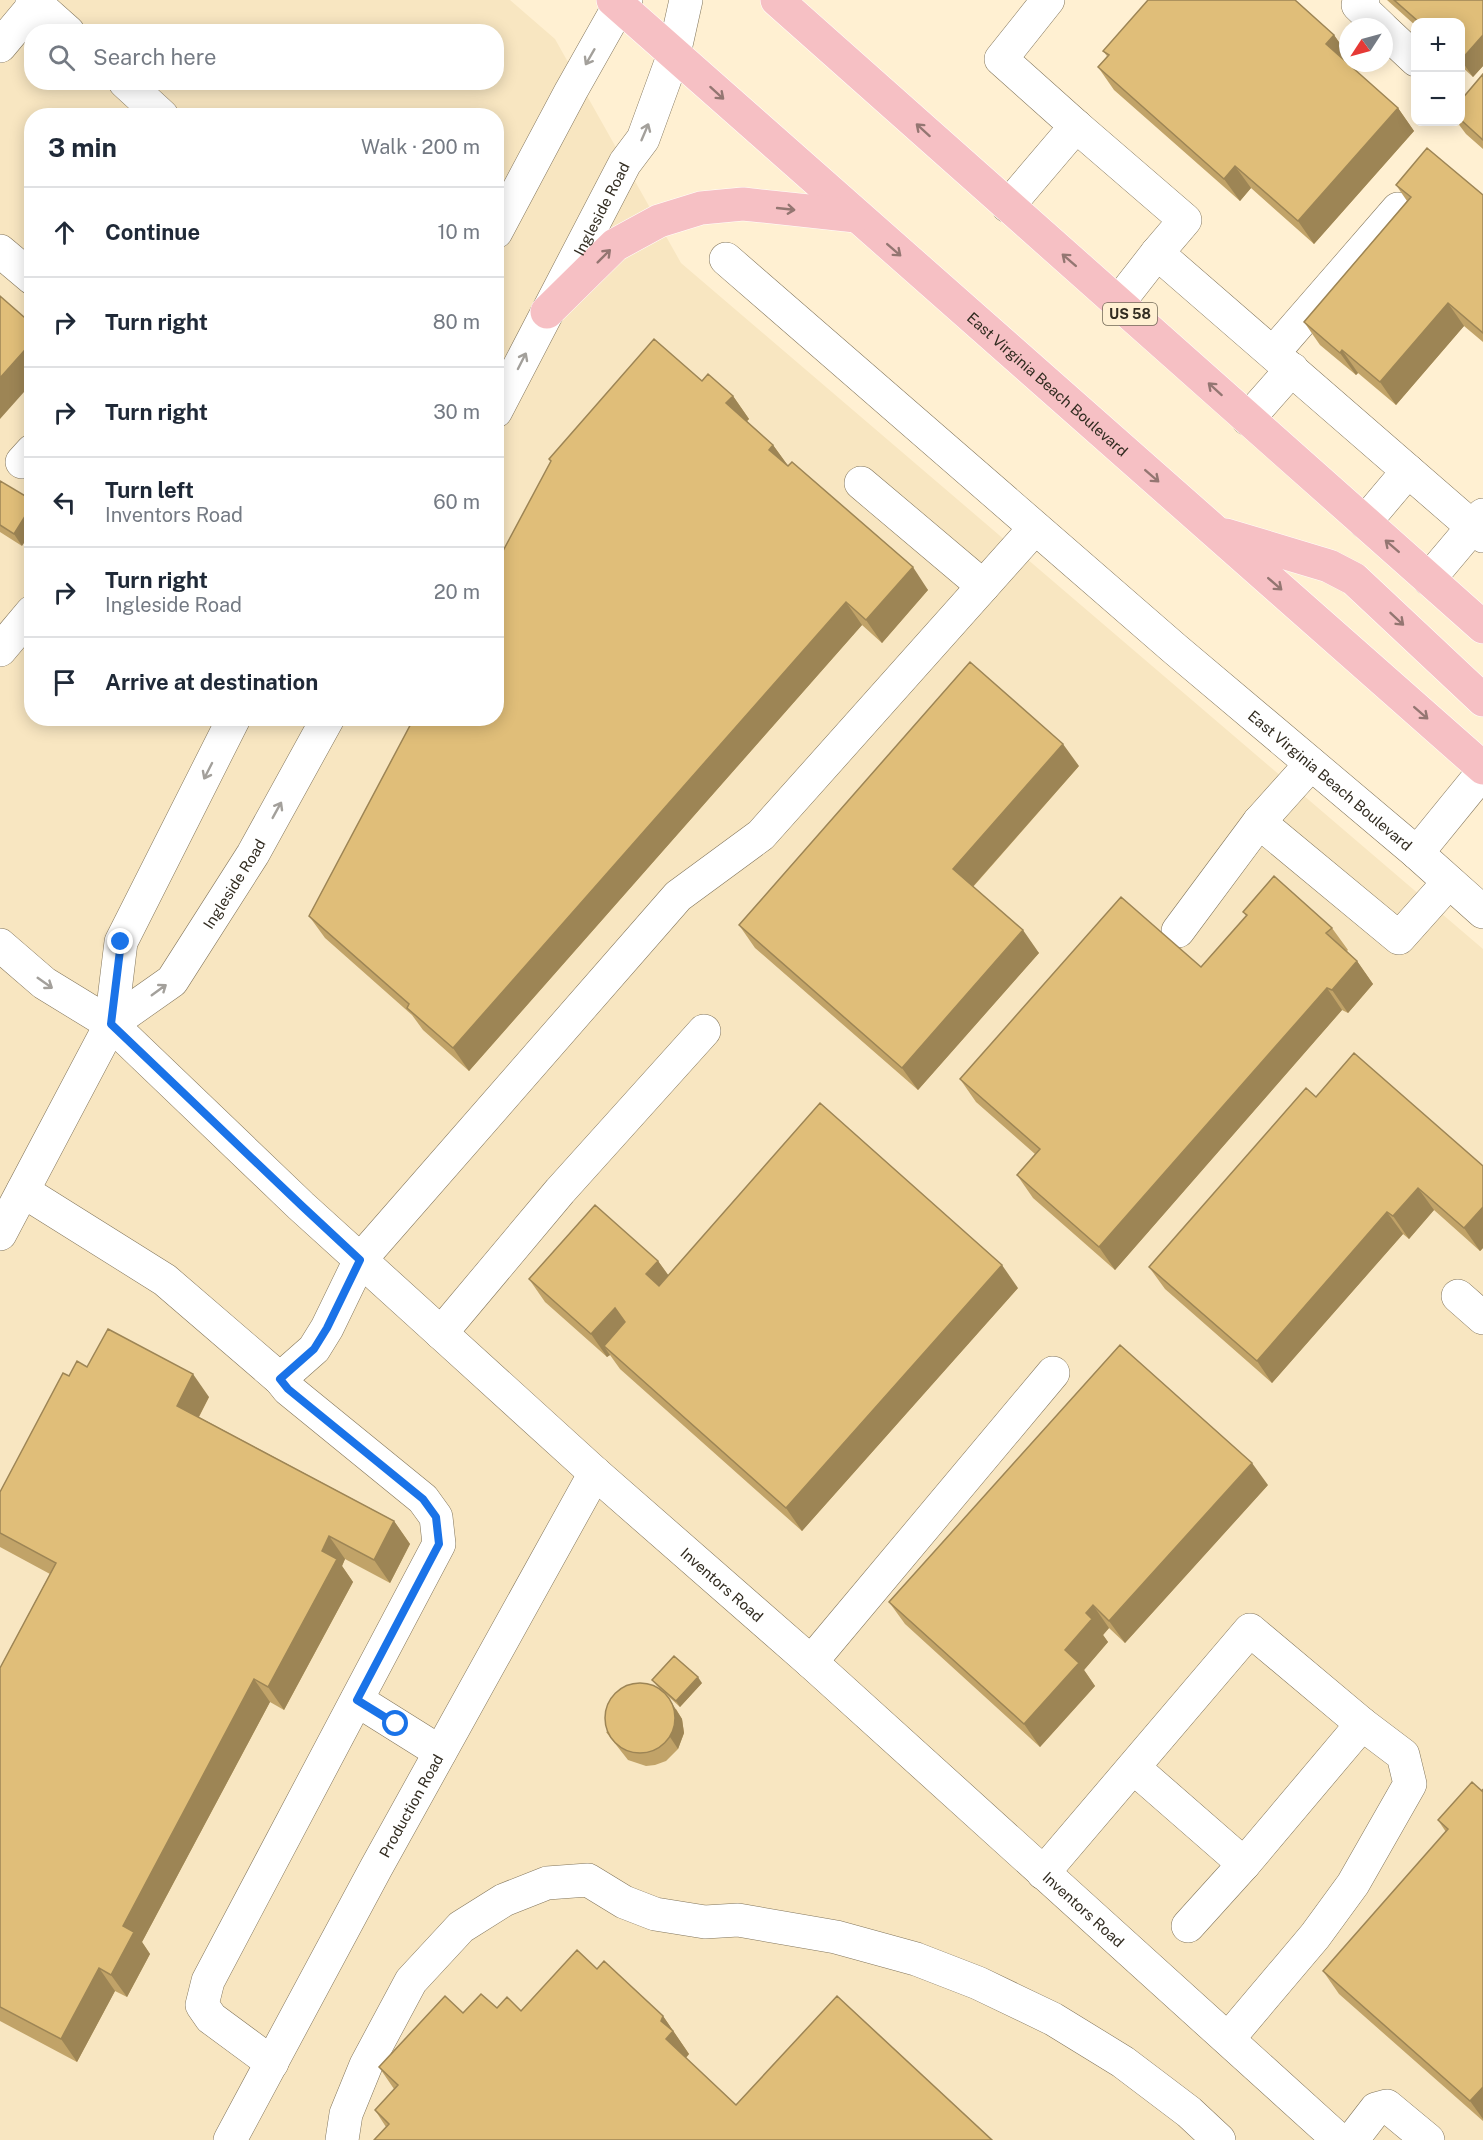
<!DOCTYPE html>
<html lang="en">
<head>
<meta charset="utf-8">
<style>
  body { margin:0; font-family:"Public Sans",sans-serif; background:#f6f6f7; color:#1f2937 }
  .controls { position:absolute; right:18px; top:18px; display:grid; overflow:hidden; border-radius:12px; box-shadow:0 3px 15px #0003 }
  .controls button { width:54px; height:54px; display:grid; place-items:center; padding:0; border:0; border-bottom:2px solid #e0e1e3; background:#fff; color:#1f2937; font:30px sans-serif }
  .compass { position:absolute; left:1339px; top:18px; width:54px; height:54px; border-radius:50%; background:#fff; box-shadow:0 3px 15px #0003; rotate:234deg }
  .stop { position:absolute; width:18px; height:18px; margin:-14px; border:4px solid #1a73e8; border-radius:50%; background:#fff }
  .stop.end { background:#1a73e8; border-color:#fff; box-shadow:0 2px 6px #0008 }
  .list { margin:0; padding:0; list-style:none }
  h2 { display:flex; justify-content:space-between; align-items:center; height:78px; margin:0; padding:0 24px; font-size:26px }
  h2 small { font-size:20px; font-weight:400; color:#747a83 }
  .list li { display:grid; grid-template-columns:39px 1fr auto; gap:18px; align-items:center; box-sizing:border-box; height:90px; padding:0 24px; border-top:2px solid #e0e1e3 }
  .list b { display:block; font-size:22px; white-space:nowrap }
  .list p { margin:0; font-size:20px; white-space:nowrap; color:#747a83 }
  .list em { font-size:20px; font-style:normal; color:#747a83 }
  .icon { flex:none; width:33px; height:33px; fill:none; stroke:currentColor; stroke-width:2; stroke-linecap:round; stroke-linejoin:round }
  .map { position:relative; flex:none; width:1483px; height:2140px; overflow:hidden }
  .search { position:absolute; background:#fff; box-shadow:0 3px 15px #0003; left:24px; top:24px; width:480px; height:66px; display:flex; align-items:center; gap:15px; box-sizing:border-box; padding:0 21px; border-radius:24px; color:#747a83; font-size:22px }
  .panel { position:absolute; background:#fff; box-shadow:0 3px 15px #0003; left:24px; top:108px; width:480px; height:618px; border-radius:24px }
  .map>svg:first-child { display:block }
</style>
</head>
<body>
<div class="map">
<svg width="1483" height="2140" viewBox="0 0 1483 2140">
  <rect width="100%" height="100%" fill="#fff0d2"/>
  <!-- built -->
  <path fill="#f8e6c1" fill-rule="evenodd" d="M0 0H510L555 39 681 263 1483 949V2140H0ZM32 32H496V82H32ZM32 116H496V718H32Z"/>
  <g fill="none" stroke-linecap="round" stroke-linejoin="round">
    <!-- minor casing -->
    <g stroke="#82755b" stroke-width="34">
      <g id="minor">
        <path d="M32 0 68 32"/>
        <path d="M1048 0 1001 59 1076 126"/>
        <path d="M1363 0 1358 5 1381 27"/>
        <path d="M1384 30 1416 60"/>
        <path d="M0 46 36 3"/>
        <path d="M125 82 162 116"/>
        <path d="M1008 206 1076 126 1185 220 1157 253"/>
        <path d="M496 232 571 91 619 6 626 0"/>
        <path d="M0 251 32 278"/>
        <path id="s1" d="M726 259 1175 649 1417 853 1483 912"/>
        <path d="M1118 303 1157 253 1483 536"/>
        <path d="M1273 353 1398 209"/>
        <path id="s2" d="M496 411 625 163 643 139 674 54 686 0"/>
        <path d="M1248 419 1292 369"/>
        <path d="M22 462 32 451"/>
        <path d="M861 483 983 586"/>
        <path d="M1365 522 1408 471"/>
        <path d="M1429 579 1483 515"/>
        <path d="M0 650 32 612"/>
        <path d="M1259 822 1399 938 1449 882"/>
        <path d="M1417 853 1483 772"/>
        <path d="M1178 931 1259 822 1311 764"/>
        <path id="s3" d="M0 945 44 983 111 1024 301 1206 441 1333 595 1473 811 1662 1339 2140"/>
        <path id="s4" d="M111 1024 172 981 253 854 328 718"/>
        <path d="M23 1191 165 1280 280 1379 288 1389 423 1499 436 1517 439 1544 208 1981 202 2005 211 2018 272 2063"/>
        <path d="M0 1234 111 1024 121 942 234 718"/>
        <path d="M1458 1296 1483 1318"/>
        <path d="M441 1333 560 1191 704 1031"/>
        <path d="M280 1379 314 1349 327 1328 360 1260 678 896 761 835 1035 528"/>
        <path d="M811 1662 1053 1373"/>
        <path d="M357 1700 440 1752"/>
        <path d="M1134 1768 1244 1864 1188 1926"/>
        <path d="M1244 1864 1362 1724"/>
        <path d="M1043 1873 1250 1630 1362 1724 1403 1755 1410 1784 1353 1884 1315 1936 1228 2039"/>
        <path id="s5" d="M230 2140 376 1868 595 1473"/>
        <path d="M342 2140 346 2114 366 2065 411 1981 461 1927 504 1900 547 1883 588 1880 624 1902 655 1914 705 1922 738 1920 836 1937 916 1959 978 1983 1053 2019 1123 2062 1189 2112 1219 2140"/>
        <path d="M1352 2140 1376 2109 1387 2106 1428 2140"/>
      </g>
    </g>
    <!-- major casing -->
    <g stroke="#fff" stroke-width="34">
      <g id="major">
        <path id="s6" d="M613 0 1483 768"/>
        <path d="M777 0 1483 627"/>
        <path d="M547 312 615 245 659 221 701 208 743 204 856 216"/>
        <path d="M1226 535 1329 566 1354 579 1483 700"/>
      </g>
    </g>
    <!-- minor -->
    <use href="#minor" stroke="#fff" stroke-width="33"/>
    <!-- major -->
    <use href="#major" stroke="#f6c0c4" stroke-width="33"/>
  </g>
  <!-- wall -->
  <path fill="#c1a368" d="M1387 0H1483V66L1473 77 1461 66V22H1416V26Z
    M1334 35 1348 55V60L1346 62 1398 108 1414 131 1314 244 1251 188 1240 201 1114 90 1098 67 1107 56 1103 51Z
    M1483 74V149L1466 134 1457 122H1461V100Z
    M1396 185 1483 195V342L1464 326 1396 405 1358 373 1356 375 1320 345 1304 322 1407 201Z
    M702 381 733 396 749 419 747 421 773 445 788 466 928 590 882 643 862 625 469 1071 423 1030 412 1015 325 938 309 916 551 462 549 459Z
    M0 481 22 546 0 532Z
    M1079 766 973 887 1039 953 918 1090 755 948 739 925Z
    M1243 912 1332 928 1348 950 1347 951 1357 961 1373 984 1348 1013 1342 1010 1115 1270 1033 1198 1017 1175 1035 1154 976 1102 960 1079 1201 967 1246 916Z
    M1316 1097 1483 1166V1248L1480 1251 1434 1210 1409 1239 1403 1234 1272 1383 1165 1289 1149 1267Z
    M658 1261 668 1275 1018 1288 802 1531 620 1369 610 1355 607 1357 545 1302 529 1279Z
    M87 1367 209 1397 199 1417 394 1521 410 1544 390 1583 345 1559 342 1566 353 1582 284 1710 270 1702 142 1942 150 1954 127 1997 115 1991 77 2062 0 2021V1668L50 1574 0 1547V1492L69 1376Z
    M1268 1485 1125 1643 1109 1628 1103 1635 1108 1642 1084 1670 1095 1686 1040 1747 905 1624 889 1602Z
    M652 1680 702 1683 680 1707 657 1686Z
    M676 1709 682 1719 684 1733 678 1749 666 1761 655 1765 646 1766 628 1760 606 1732Z
    M1483 1789V2121L1339 1994 1323 1971 1446 1832 1438 1820Z
    M597 1969 663 2016 689 2054 686 2058 736 2105 992 2140 386 2127 375 2110 394 2089 379 2067 463 2013 497 2008 521 2011Z"/>
  <!-- shaded-wall -->
  <path fill="#9d8555" d="M1334 35 1348 55V60L1342 67 1326 44Z
    M1483 35V66L1473 77 1461 60Z
    M1398 108 1414 131 1314 244 1298 221Z
    M1235 166 1251 188 1240 201 1224 179Z
    M1448 303 1464 326 1396 405 1380 382Z
    M32 342V383L0 419V378Z
    M1342 350 1358 373 1356 375 1340 353Z
    M733 396 749 419 742 426 726 403Z
    M773 445 789 467 769 450Z
    M32 505V531L22 546 14 534Z
    M913 567 928 590 882 643 866 620Z
    M846 602 862 625 469 1071 453 1048Z
    M1063 744 1079 766 968 892 953 869Z
    M1023 930 1039 953 918 1090 902 1068Z
    M1357 961 1373 984 1348 1013 1332 990Z
    M1327 988 1342 1010 1115 1270 1099 1247Z
    M1418 1188 1434 1210 1409 1239 1393 1216Z
    M1483 1207V1248L1480 1251 1464 1228Z
    M1387 1212 1403 1234 1272 1383 1257 1361Z
    M658 1261 674 1283 662 1297 646 1274Z
    M1002 1265 1018 1288 802 1531 786 1508Z
    M615 1308 631 1330 604 1346 610 1355 607 1357 591 1334Z
    M193 1374 209 1397 193 1428 177 1406Z
    M1252 1463 1268 1485 1125 1643 1109 1621Z
    M394 1521 410 1544 390 1583 374 1560Z
    M329 1536 345 1559 342 1566 353 1582 284 1710 268 1687 322 1551Z
    M1093 1605 1109 1628 1103 1635 1108 1642 1084 1670 1095 1686 1040 1747 1024 1724 1065 1650 1086 1613Z
    M698 1677 702 1683 680 1707 676 1701Z
    M254 1679 270 1702 142 1942 150 1954 127 1997 111 1975 123 1926Z
    M668 1697 682 1719 684 1733 678 1749 670 1737Z
    M99 1968 115 1991 77 2062 61 2039Z
    M663 2016 689 2054 682 2062 666 2039 661 2021Z
    M1483 2087V2119L1470 2101Z"/>
  <!-- building -->
  <path fill="#e0be79" stroke="#9d8555" stroke-width="1.5" d="M1148 0H1295L1334 35 1326 44 1398 108 1298 221 1235 166 1224 179 1098 67 1109 55 1103 51Z
    M1394 0H1483V35L1461 60V22H1419Z
    M1483 74V140L1461 120V100Z
    M1427 148 1483 195V333L1448 303 1380 382 1342 350 1340 353 1304 322 1411 197 1396 185Z
    M0 296 32 324V342L0 378Z
    M654 339 702 381 708 374 733 396 726 403 773 445 769 450 788 466 792 462 913 567 866 620 846 602 453 1048 407 1008 409 1004 309 916 414 718H496V564L551 461 549 459Z
    M0 481 32 500V505L14 534 0 525Z
    M970 662 1063 744 953 869 1023 930 902 1068 739 925Z
    M1274 876 1332 928 1326 933 1357 961 1332 990 1327 988 1099 1247 1017 1175 1040 1149 960 1079 1121 897 1201 967 1247 915 1243 912Z
    M1354 1053 1483 1166V1207L1464 1228 1418 1188 1393 1216 1387 1212 1257 1361 1149 1267 1306 1088 1316 1097Z
    M820 1103 1002 1265 786 1508 604 1346 625 1322 615 1308 591 1334 529 1279 595 1205 658 1261 646 1274 659 1286Z
    M108 1329 193 1374 177 1406 394 1521 374 1560 329 1536 322 1551 337 1559 268 1687 254 1679 123 1926 134 1932 111 1975 99 1968 61 2039 0 2007V1668L56 1563 0 1533V1492L63 1373 69 1376 77 1361 87 1367Z
    M1120 1345 1252 1463 1109 1621 1093 1605 1086 1613 1092 1619 1065 1650 1079 1663 1024 1724 889 1602Z
    M674 1656 698 1677 676 1701 652 1680Z
    M605 1718a35 35 0 1 1 70 0a35 35 0 1 1-70 0Z
    M1472 1782 1482 1791 1483 1789V2087L1470 2101 1323 1971 1448 1829 1438 1820Z
    M577 1950 597 1969 604 1961 663 2016 661 2021 673 2031 666 2039 736 2105 837 1996 992 2140H374L389 2124 375 2110 398 2085 379 2067 445 1996 463 2013 481 1994 497 2008 507 1997 521 2011Z"/>
  <!-- one-way arrows -->
  <defs><path id="oneway-shaft" d="M-6 0H5M1.5-3L5.5 0L1.5 3" fill="none" stroke-width="1.6" stroke-linecap="round" stroke-linejoin="round" transform="scale(1.5)"/></defs>
  <g stroke="#a3a09b">
    <use href="#oneway-shaft" transform="translate(590 57) rotate(120)"/>
    <use href="#oneway-shaft" transform="translate(645 132) rotate(-67)"/>
    <use href="#oneway-shaft" transform="translate(522 361) rotate(-63)"/>
    <use href="#oneway-shaft" transform="translate(208 771) rotate(117)"/>
    <use href="#oneway-shaft" transform="translate(277 810) rotate(-61)"/>
    <use href="#oneway-shaft" transform="translate(45 983) rotate(35)"/>
    <use href="#oneway-shaft" transform="translate(159 990) rotate(-36)"/>
  </g>
  <g stroke="#947672">
    <use href="#oneway-shaft" transform="translate(717 93) rotate(42)"/>
    <use href="#oneway-shaft" transform="translate(923 130) rotate(-138)"/>
    <use href="#oneway-shaft" transform="translate(786 209) rotate(6)"/>
    <use href="#oneway-shaft" transform="translate(894 250) rotate(41)"/>
    <use href="#oneway-shaft" transform="translate(604 256) rotate(-45)"/>
    <use href="#oneway-shaft" transform="translate(1069 260) rotate(-139)"/>
    <use href="#oneway-shaft" transform="translate(1215 389) rotate(-138)"/>
    <use href="#oneway-shaft" transform="translate(1152 476) rotate(41)"/>
    <use href="#oneway-shaft" transform="translate(1392 546) rotate(-139)"/>
    <use href="#oneway-shaft" transform="translate(1275 584) rotate(41)"/>
    <use href="#oneway-shaft" transform="translate(1397 619) rotate(43)"/>
    <use href="#oneway-shaft" transform="translate(1421 713) rotate(41)"/>
  </g>
  <g fill="none" stroke-linecap="round" stroke-linejoin="round">
    <!-- route -->
    <path stroke="#1a73e8" stroke-width="8" d="M121 942 111 1024 302 1206 360 1260 327 1328 314 1349 280 1379 288 1389 423 1499 436 1517 439 1544 357 1700 396 1724"/>
  </g>
  <g text-anchor="middle" dominant-baseline="central" stroke-width="6" stroke-linejoin="round" paint-order="stroke">
    <!-- shield labels -->
    <rect fill="#fff0d2" stroke="#706756" stroke-width="1.5" x="1103" y="303" width="54" height="22" rx="4.5"/>
    <g font-size="14" font-weight="bold" fill="#322c21">
      <text x="1130" y="314">US 58</text>
    </g>
    <!-- street labels -->
    <g font-size="15" fill="#322c21" stroke="#fff0d2">
      <text stroke="none"><textPath href="#s2" startOffset="228">Ingleside Road</textPath></text>
      <text stroke="none"><textPath href="#s6" startOffset="580">East Virginia Beach Boulevard</textPath></text>
      <text stroke="none"><textPath href="#s1" startOffset="798">East Virginia Beach Boulevard</textPath></text>
      <text stroke="none"><textPath href="#s4" startOffset="190">Ingleside Road</textPath></text>
      <text stroke="none"><textPath href="#s3" startOffset="966">Inventors Road</textPath></text>
      <text stroke="none"><textPath href="#s5" startOffset="380">Production Road</textPath></text>
      <text stroke="none"><textPath href="#s3" startOffset="1452">Inventors Road</textPath></text>
    </g>
  </g>
</svg>
<div class="controls">
<button>+</button>
<button>−</button>
</div>
<svg class="compass" viewBox="-18 -18 36 36"><path d="M0-13l5 13h-10z" fill="#e53935"/><path d="M0 13l5-13h-10z" fill="#747a83"/></svg>
<div class="stop" style="left:396px;top:1724px"></div>
<div class="stop end" style="left:121px;top:942px"></div>
<div class="search"><svg class="icon" aria-label="search" viewBox="0 0 24 24"><circle cx="10" cy="10" r="6"/><path d="M15 15l6 6"/></svg>Search here</div>
<section class="panel">
<h2>3 min<small>Walk · 200 m</small></h2>
<ul class="list">
<li><svg class="icon" aria-label="ahead" viewBox="0 0 24 24"><path d="M12 20V5M6 11l6-6 6 6"/></svg><div><b>Continue</b></div><em>10 m</em></li>
<li><svg class="icon" aria-label="right" viewBox="0 0 24 24"><path d="M7 20v-9h11M14 6l5 5-5 5"/></svg><div><b>Turn right</b></div><em>80 m</em></li>
<li><svg class="icon" aria-label="right" viewBox="0 0 24 24"><path d="M7 20v-9h11M14 6l5 5-5 5"/></svg><div><b>Turn right</b></div><em>30 m</em></li>
<li><svg class="icon" aria-label="left" viewBox="0 0 24 24"><path d="M17 20v-9H6M10 6l-5 5 5 5"/></svg><div><b>Turn left</b><p>Inventors Road</p></div><em>60 m</em></li>
<li><svg class="icon" aria-label="right" viewBox="0 0 24 24"><path d="M7 20v-9h11M14 6l5 5-5 5"/></svg><div><b>Turn right</b><p>Ingleside Road</p></div><em>20 m</em></li>
<li><svg class="icon" aria-label="arrive" viewBox="0 0 24 24"><path d="M6 21V4h12l-3 4 3 4H6"/></svg><div><b>Arrive at destination</b></div></li>
</ul>
</section>
</div>
</body>
</html>
